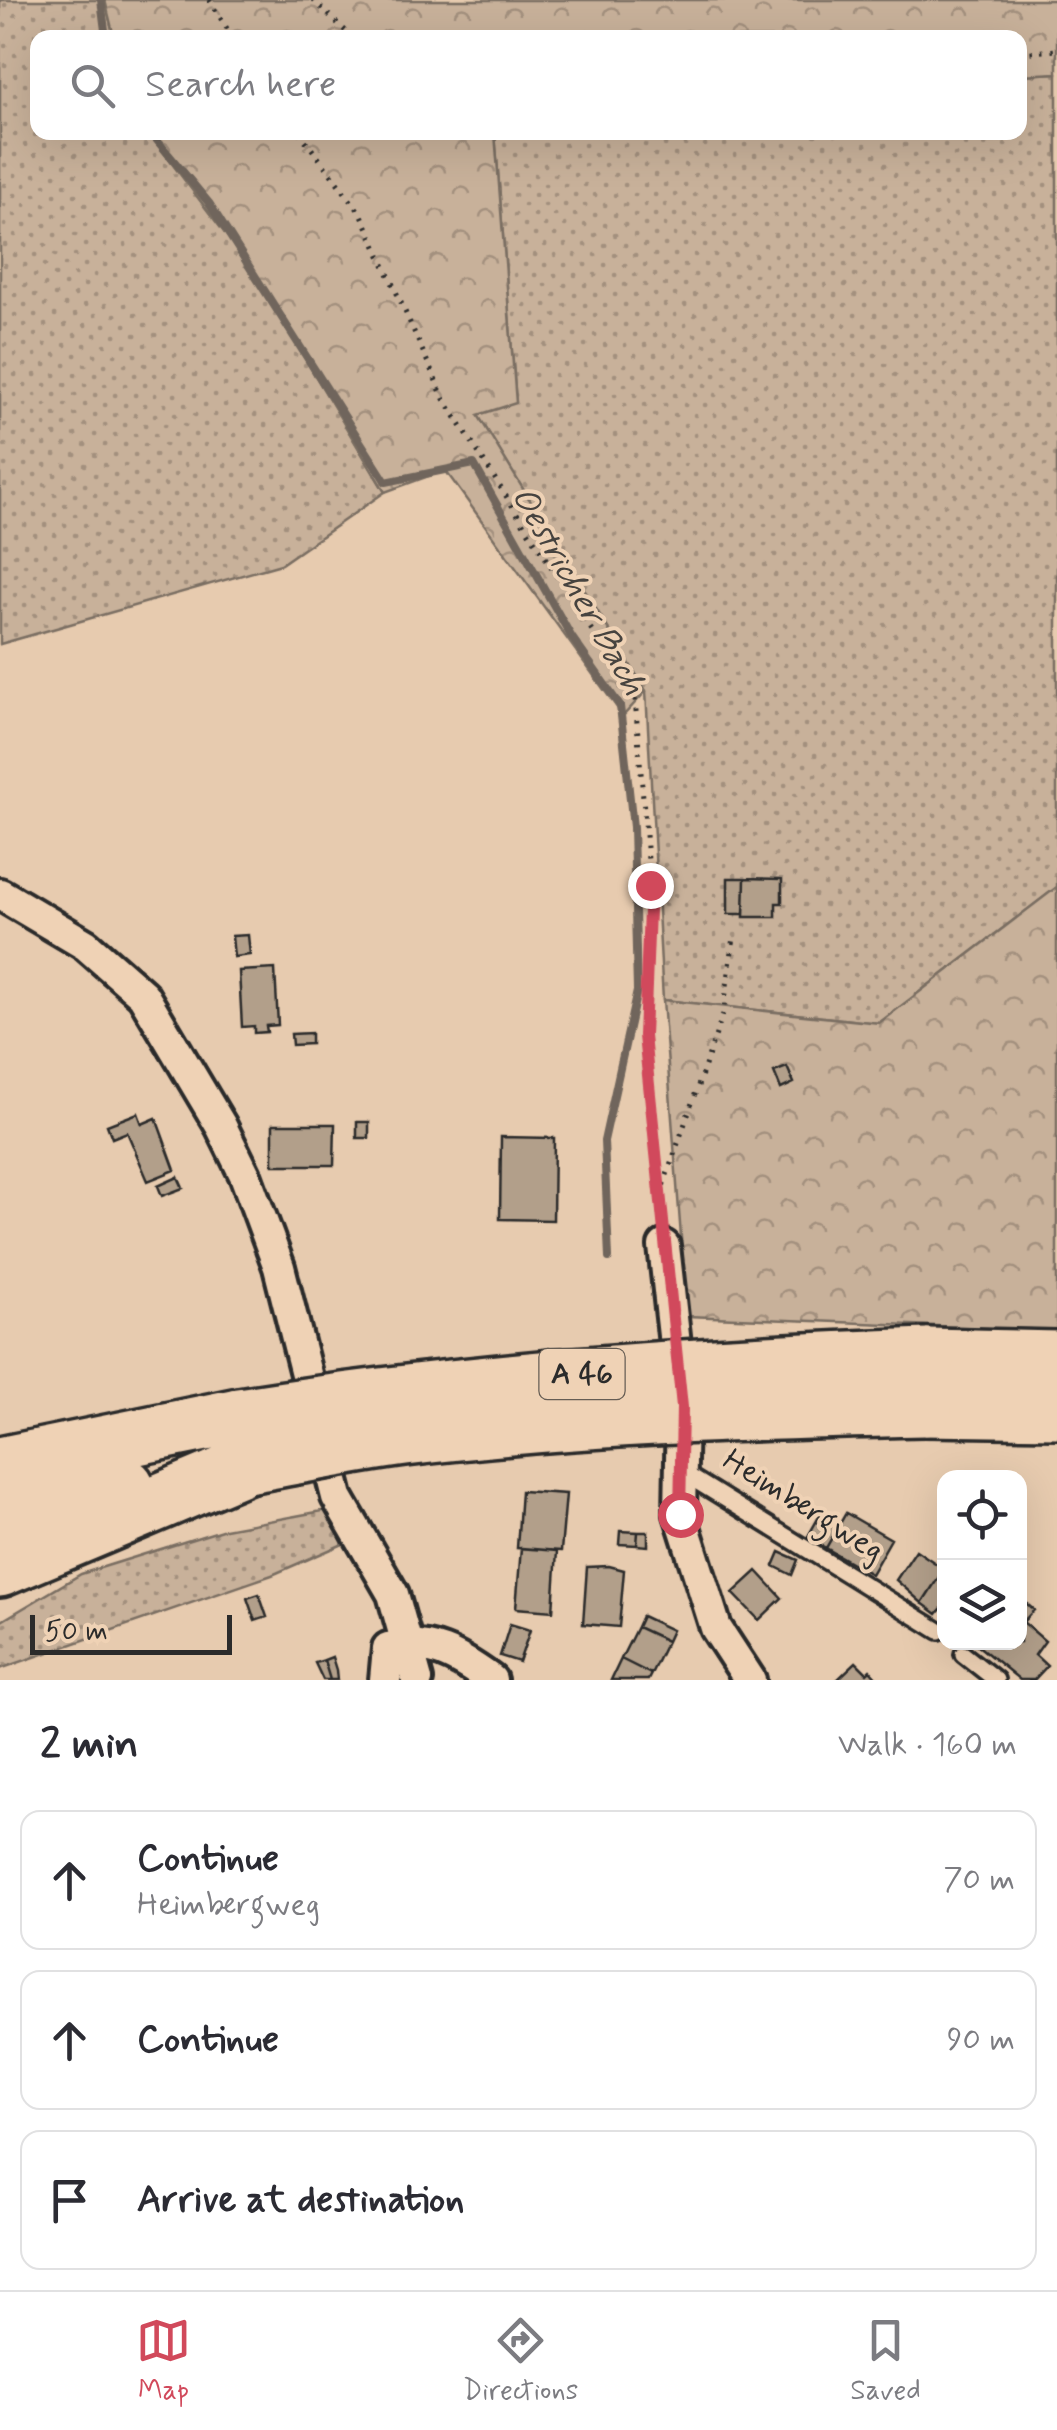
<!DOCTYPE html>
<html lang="en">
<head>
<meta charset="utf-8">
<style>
  body { margin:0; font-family:Mynerve,sans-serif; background:#f7f7f7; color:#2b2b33 }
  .controls { position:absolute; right:30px; bottom:30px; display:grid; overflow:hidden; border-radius:20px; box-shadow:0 10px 40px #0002 }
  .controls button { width:90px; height:90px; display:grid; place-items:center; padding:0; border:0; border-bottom:2px solid #e1e1e2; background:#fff; color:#2b2b33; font:50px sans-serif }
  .scale { position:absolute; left:30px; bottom:25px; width:202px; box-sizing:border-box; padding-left:10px; border:5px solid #2b2b2b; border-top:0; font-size:28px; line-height:35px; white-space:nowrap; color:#2b2b2b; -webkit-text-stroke:8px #efd2b5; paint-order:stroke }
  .stop { position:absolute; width:30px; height:30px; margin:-22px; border:8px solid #d1495b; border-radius:50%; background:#fff }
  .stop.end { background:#d1495b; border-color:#fff; box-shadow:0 2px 10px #0008 }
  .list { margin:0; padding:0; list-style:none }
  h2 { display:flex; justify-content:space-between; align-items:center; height:130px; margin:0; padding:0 40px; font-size:42px }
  h2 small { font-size:32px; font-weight:400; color:#7c7c81 }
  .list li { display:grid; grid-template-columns:65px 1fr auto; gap:30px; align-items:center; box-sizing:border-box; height:140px; margin:0 20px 20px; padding:0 20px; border:2px solid #e1e1e2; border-radius:20px }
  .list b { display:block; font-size:38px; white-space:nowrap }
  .list p { margin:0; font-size:32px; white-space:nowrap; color:#7c7c81 }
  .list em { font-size:32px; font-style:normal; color:#7c7c81 }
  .icon { flex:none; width:55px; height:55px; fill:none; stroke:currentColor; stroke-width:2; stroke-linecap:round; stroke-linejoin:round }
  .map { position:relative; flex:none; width:1057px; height:1680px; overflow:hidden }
  .search { position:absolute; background:#fff; box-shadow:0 10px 40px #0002; left:30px; right:30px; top:30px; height:110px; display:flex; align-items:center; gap:25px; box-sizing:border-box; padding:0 35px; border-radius:20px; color:#7c7c81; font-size:38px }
  .sheet { height:610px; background:#fff }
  nav { display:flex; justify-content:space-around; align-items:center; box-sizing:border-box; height:140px; border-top:2px solid #e1e1e2; background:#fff; font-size:28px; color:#7c7c81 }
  nav a { display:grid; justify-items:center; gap:5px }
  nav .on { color:#d1495b }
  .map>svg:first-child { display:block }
</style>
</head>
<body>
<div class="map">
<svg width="1057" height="1680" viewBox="0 0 1057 1680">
  <defs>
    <pattern id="grass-dots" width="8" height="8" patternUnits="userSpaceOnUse" patternTransform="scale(2.5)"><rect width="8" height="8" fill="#c8b19a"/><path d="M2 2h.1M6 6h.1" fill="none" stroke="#a3907e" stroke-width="1.8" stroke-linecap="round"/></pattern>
    <pattern id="forest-crowns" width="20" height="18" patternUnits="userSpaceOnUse" patternTransform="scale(2.5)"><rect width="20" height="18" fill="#c8b19a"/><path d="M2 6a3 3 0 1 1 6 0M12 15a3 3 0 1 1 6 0" fill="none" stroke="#a3907e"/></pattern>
  </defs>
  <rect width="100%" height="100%" fill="#e7cbaf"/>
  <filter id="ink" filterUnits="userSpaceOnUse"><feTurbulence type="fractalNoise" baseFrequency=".01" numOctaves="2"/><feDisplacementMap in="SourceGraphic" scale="20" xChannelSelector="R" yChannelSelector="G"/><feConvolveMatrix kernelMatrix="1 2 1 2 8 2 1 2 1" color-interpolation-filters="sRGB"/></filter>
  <g filter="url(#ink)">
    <!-- grass -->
    <path fill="url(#grass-dots)" stroke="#7a6e62" stroke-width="2.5" d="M0 0H105L114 37 38 38V132L149 133 249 265 385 492 281 564 0 644Z
      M1057 73V887L879 1023 663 1000 646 691 477 414 516 402 495 133 1020 132V75Z
      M328 1510 343 1544 272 1575 0 1669V1622L81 1574 225 1529Z"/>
    <!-- forest -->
    <path fill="url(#forest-crowns)" stroke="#7a6e62" stroke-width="2.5" d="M105 0H1057V73L1020 75V38L114 37Z
      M149 133H495L516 403 478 415 646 691 623 716 445 470 385 492 249 265Z
      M1057 887V1331L687 1316 663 1000 879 1023Z"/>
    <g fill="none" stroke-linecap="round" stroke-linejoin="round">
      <!-- stream -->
      <path stroke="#6f655b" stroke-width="8" d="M101 0 106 38
        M150 132 209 203 386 482 474 464 571 636 620 706 633 827 637 991 604 1141 609 1258"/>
    </g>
    <!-- building -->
    <path fill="#b29f8a" stroke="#2b2b2b" stroke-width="2.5" d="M728 878H745L744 914H728Z
      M745 878 782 879V903H776V917H744Z
      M248 935 250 955 234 957 232 936Z
      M275 969 278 1025 266 1026 267 1032 254 1033V1026L242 1027 239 971Z
      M311 1033V1044L292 1045 291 1034Z
      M787 1067 794 1083 781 1089 774 1072Z
      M138 1113 142 1124 156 1118 175 1170 148 1181 127 1132 112 1138 107 1125Z
      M357 1122H369V1138H357Z
      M273 1124H335L334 1165H273Z
      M501 1137 554 1138 553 1220 500 1219Z
      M178 1177 183 1188 162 1196 158 1186Z
      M521 1491 566 1494 561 1551 517 1548Z
      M846 1513 891 1539 871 1574 826 1548Z
      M820 1515 839 1525 826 1548 807 1538Z
      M620 1531 638 1532 637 1545 619 1544Z
      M638 1532H648V1546L637 1545Z
      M521 1548 557 1551 553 1611 516 1608Z
      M916 1550 944 1569 922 1603 896 1580Z
      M780 1552 798 1560 792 1575 774 1566Z
      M609 1566 624 1570 619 1627 583 1624 587 1567Z
      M944 1569V1611L941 1609 937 1614 922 1603Z
      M757 1571 782 1598 759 1620 733 1593Z
      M259 1594 267 1617 255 1621 247 1598Z
      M1020 1598 1034 1610 1023 1622 1045 1641 1035 1655 1047 1666 1034 1680H1020L976 1644 1020 1642Z
      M642 1616 672 1630 667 1641 637 1627Z
      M510 1624 530 1630 519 1662 500 1656Z
      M637 1627 667 1641 651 1674 621 1659Z
      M332 1657 336 1670 337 1680H330L324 1660Z
      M621 1659 651 1674 648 1680H611Z
      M324 1660 330 1680H323L315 1663Z
      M856 1662 867 1673 870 1670 879 1680H837Z"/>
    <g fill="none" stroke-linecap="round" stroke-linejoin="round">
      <!-- service casing -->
      <g stroke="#2b2b2b" stroke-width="22">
        <path id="service" d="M682 1472 939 1631
          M963 1654 996 1680"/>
      </g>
      <!-- minor casing -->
      <g stroke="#2b2b2b" stroke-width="38">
        <path id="minor" d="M0 894 86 945 143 995 221 1126 245 1175 279 1267 337 1497 393 1594 417 1680
          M664 1246 682 1407 680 1514 716 1628 750 1680
          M385 1680 388 1648C430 1639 458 1656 491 1680"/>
      </g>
      <!-- motorway casing -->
      <g stroke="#2b2b2b" stroke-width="62">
        <path id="motorway" d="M927 1356 1057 1359
          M924 1408 1057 1410
          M0 1465 239 1416
          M0 1514 126 1486
          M0 1569 247 1465"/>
      </g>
      <!-- path -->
      <path stroke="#2b2b2b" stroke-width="5" stroke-dasharray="2.5 8" stroke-linecap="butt" d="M209 0 233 38
        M313 0 353 38
        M1020 53 1057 50
        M299 132 362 215 444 399 635 698 650 885 644 1036 661 1219
        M660 1195 723 1014 734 937"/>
      <!-- service -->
      <use href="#service" stroke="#efd2b5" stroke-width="15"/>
      <!-- minor -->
      <use href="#minor" stroke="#efd2b5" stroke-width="30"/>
      <!-- motorway -->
      <use href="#motorway" stroke="#efd2b5" stroke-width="55"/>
      <!-- motorway-bridge casing -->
      <g stroke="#2b2b2b" stroke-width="62" stroke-linecap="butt">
        <path id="motorway-bridge" d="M239 1416C468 1380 696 1364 927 1356
          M247 1465C300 1456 352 1445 405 1438 577 1417 751 1412 924 1408"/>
      </g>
      <!-- motorway-bridge -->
      <use href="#motorway-bridge" stroke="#efd2b5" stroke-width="55"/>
    </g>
  </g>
  <g fill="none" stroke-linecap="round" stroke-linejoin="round" filter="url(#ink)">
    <!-- route -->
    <path stroke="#d1495b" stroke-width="12" d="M650 885 644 1036 682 1407 680 1514"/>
  </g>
  <g text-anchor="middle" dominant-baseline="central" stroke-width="8" stroke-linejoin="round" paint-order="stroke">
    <!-- shield labels -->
    <rect fill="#efd2b5" stroke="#665d54" stroke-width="2.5" x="539.5" y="1349" width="85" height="50" rx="8"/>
    <g font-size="30" font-weight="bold" fill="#2b2b2b">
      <text x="582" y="1374">A 46</text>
    </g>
    <!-- street labels -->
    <g font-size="32" fill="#2b2b2b" stroke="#efd2b5">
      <text transform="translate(803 1506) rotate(32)">Heimbergweg</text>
    </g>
    <!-- water labels -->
    <g font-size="35" font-style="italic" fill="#47433f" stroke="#efd2b5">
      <text transform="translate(578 591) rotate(60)">Oestricher Bach</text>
    </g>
  </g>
</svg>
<div class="controls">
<button><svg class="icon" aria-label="locate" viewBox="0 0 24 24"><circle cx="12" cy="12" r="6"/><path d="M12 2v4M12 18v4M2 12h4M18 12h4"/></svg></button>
<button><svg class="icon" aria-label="layers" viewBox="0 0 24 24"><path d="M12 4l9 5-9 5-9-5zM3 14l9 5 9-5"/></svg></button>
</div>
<div class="scale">50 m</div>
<div class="stop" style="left:680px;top:1514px"></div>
<div class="stop end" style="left:650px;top:885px"></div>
<div class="search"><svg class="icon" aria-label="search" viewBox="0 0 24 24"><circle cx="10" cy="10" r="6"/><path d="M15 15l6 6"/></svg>Search here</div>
</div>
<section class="sheet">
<h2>2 min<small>Walk · 160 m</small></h2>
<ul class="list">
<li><svg class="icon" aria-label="ahead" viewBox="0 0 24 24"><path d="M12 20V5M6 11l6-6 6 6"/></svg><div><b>Continue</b><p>Heimbergweg</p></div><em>70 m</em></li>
<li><svg class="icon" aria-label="ahead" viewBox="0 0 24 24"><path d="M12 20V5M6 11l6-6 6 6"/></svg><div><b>Continue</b></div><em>90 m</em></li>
<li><svg class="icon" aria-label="arrive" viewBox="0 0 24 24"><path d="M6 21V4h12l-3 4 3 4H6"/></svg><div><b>Arrive at destination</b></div></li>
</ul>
</section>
<nav>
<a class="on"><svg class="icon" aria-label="map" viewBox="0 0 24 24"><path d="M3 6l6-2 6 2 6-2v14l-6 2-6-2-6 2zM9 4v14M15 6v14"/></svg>Map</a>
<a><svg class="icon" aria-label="directions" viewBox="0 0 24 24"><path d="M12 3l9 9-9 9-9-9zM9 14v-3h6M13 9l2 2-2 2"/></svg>Directions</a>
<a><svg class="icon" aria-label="saved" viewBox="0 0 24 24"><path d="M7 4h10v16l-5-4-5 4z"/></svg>Saved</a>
</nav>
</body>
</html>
